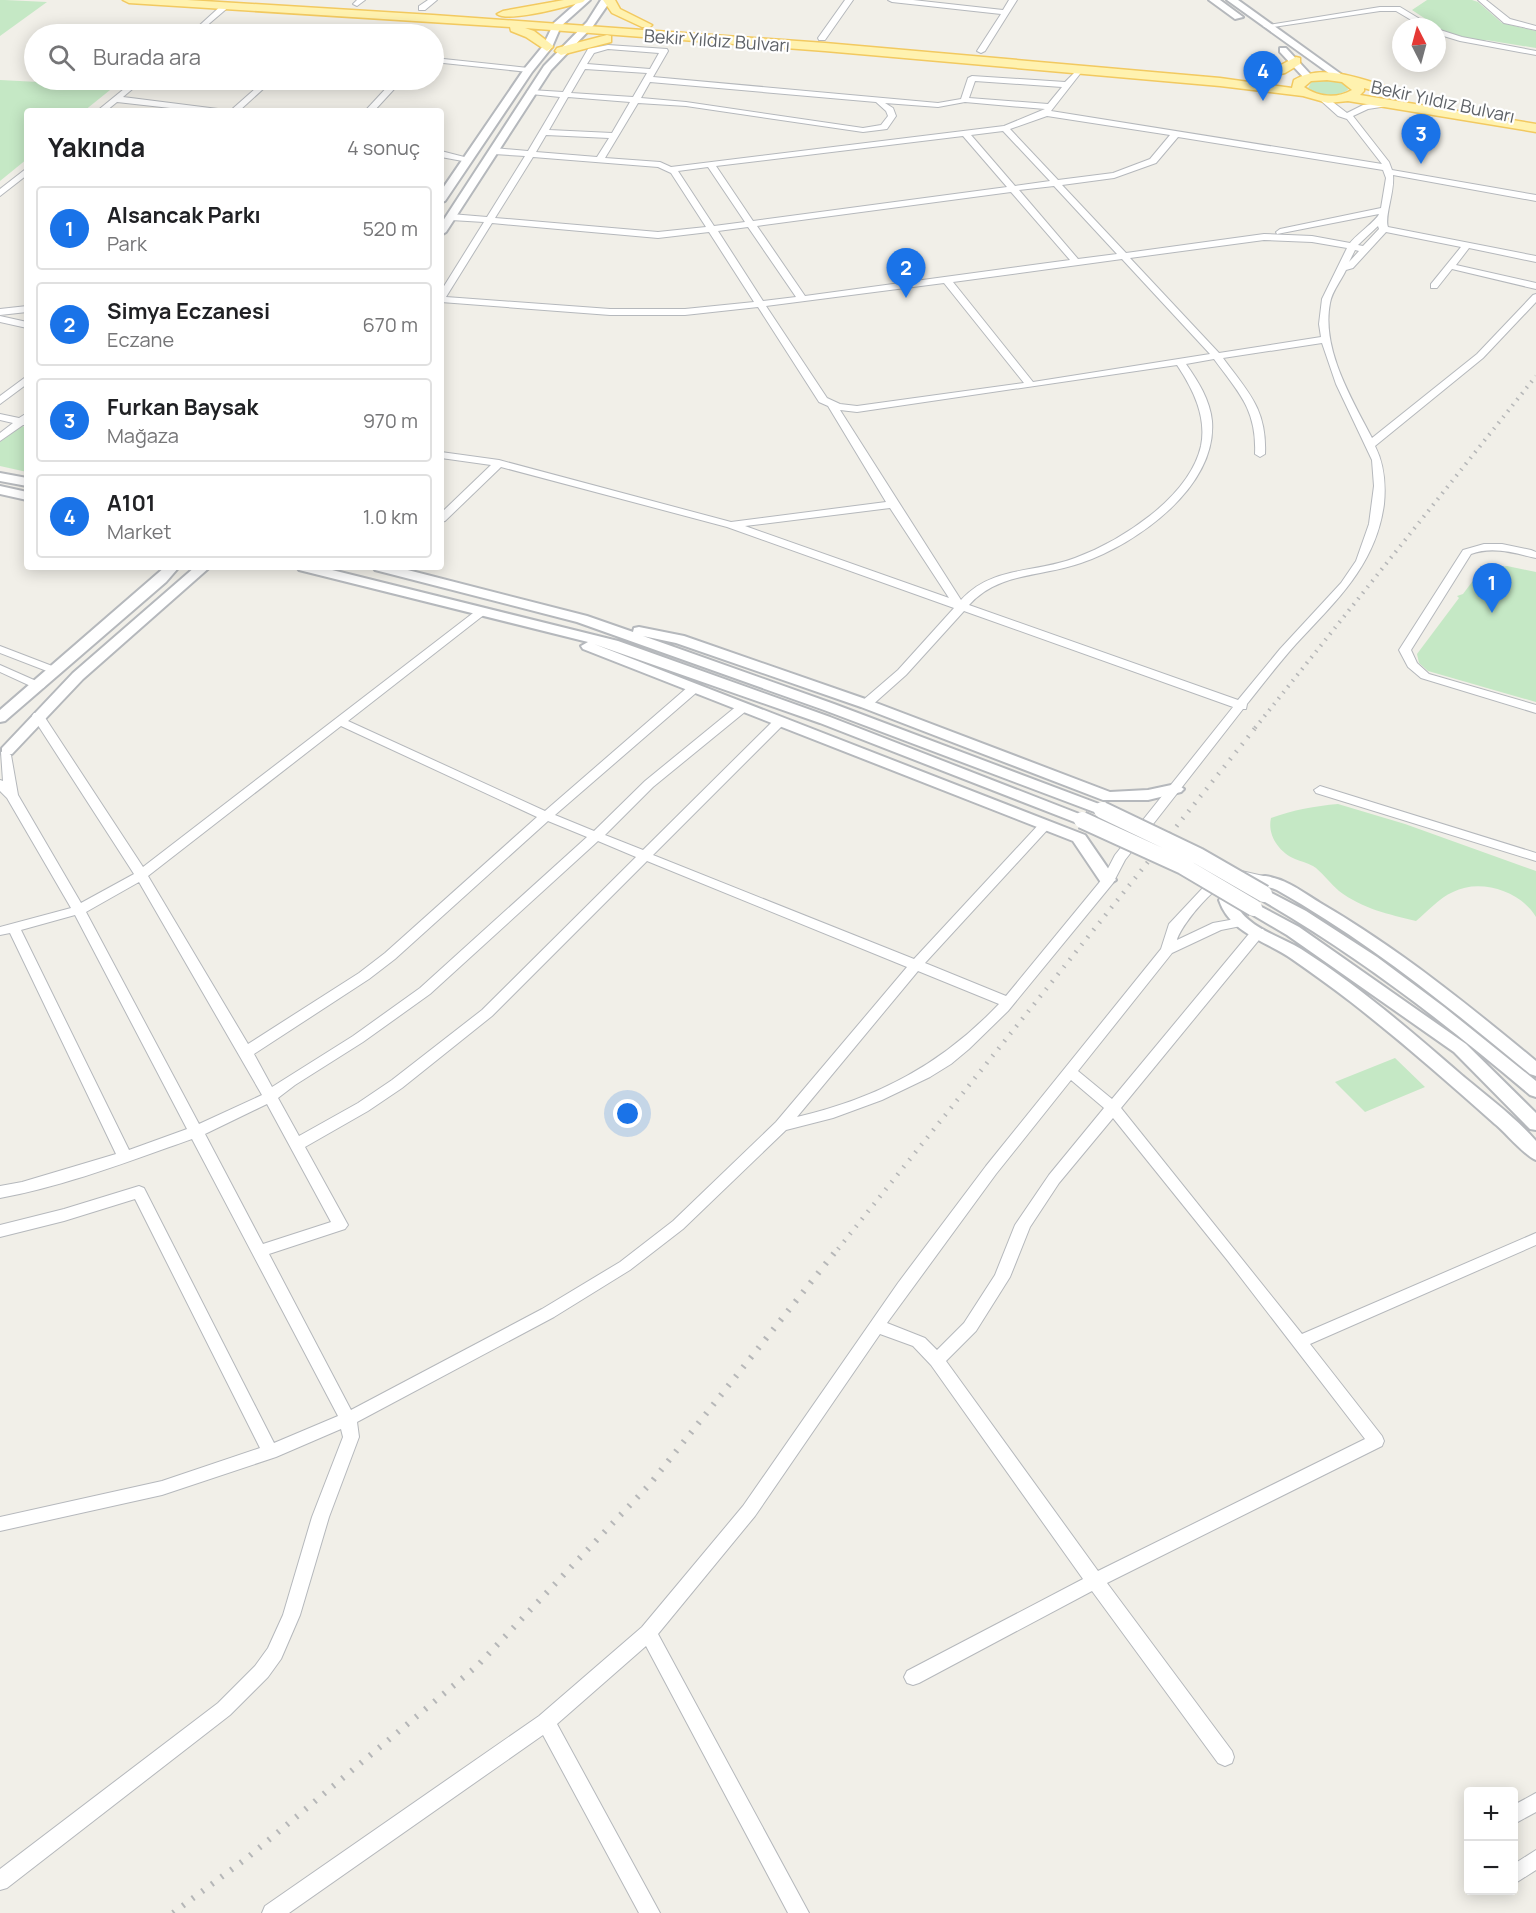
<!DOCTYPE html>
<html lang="tr">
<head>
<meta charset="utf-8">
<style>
  body { margin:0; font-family:Manrope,sans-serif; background:#f2f2f2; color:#202124 }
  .controls { position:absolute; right:18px; bottom:18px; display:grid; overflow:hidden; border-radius:6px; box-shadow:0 3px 15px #0003 }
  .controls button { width:54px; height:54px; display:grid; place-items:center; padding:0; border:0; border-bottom:2px solid #e0e0e0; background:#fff; color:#202124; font:30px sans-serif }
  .compass { position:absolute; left:1392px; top:18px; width:54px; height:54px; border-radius:50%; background:#fff; box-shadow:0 3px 15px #0003; rotate:354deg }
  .you { position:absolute; left:628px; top:1114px; width:21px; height:21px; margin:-15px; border:4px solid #fff; border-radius:50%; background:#1a73e8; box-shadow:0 0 0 9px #1a73e833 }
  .badge { display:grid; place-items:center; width:39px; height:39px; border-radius:50%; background:#1a73e8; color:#fff; font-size:20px; font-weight:700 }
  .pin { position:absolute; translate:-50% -50px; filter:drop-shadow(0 2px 3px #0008) }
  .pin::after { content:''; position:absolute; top:32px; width:21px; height:18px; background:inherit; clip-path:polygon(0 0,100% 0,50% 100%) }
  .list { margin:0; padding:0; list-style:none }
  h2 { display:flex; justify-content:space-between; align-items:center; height:78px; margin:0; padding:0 24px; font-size:26px }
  h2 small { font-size:20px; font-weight:400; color:#757577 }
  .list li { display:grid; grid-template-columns:39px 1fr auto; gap:18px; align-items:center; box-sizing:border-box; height:84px; margin:0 12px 12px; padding:0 12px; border:2px solid #e0e0e0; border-radius:6px }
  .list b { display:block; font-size:22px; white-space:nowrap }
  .list p { margin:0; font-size:20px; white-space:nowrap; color:#757577 }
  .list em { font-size:20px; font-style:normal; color:#757577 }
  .icon { flex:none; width:33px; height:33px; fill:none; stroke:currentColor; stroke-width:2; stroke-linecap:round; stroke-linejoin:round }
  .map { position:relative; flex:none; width:1536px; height:1913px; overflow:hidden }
  .search { position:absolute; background:#fff; box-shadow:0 3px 15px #0003; left:24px; top:24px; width:420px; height:66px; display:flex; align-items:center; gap:15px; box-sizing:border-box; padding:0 21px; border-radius:33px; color:#757577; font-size:22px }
  .panel { position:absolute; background:#fff; box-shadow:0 3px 15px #0003; left:24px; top:108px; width:420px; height:462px; border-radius:6px }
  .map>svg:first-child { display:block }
</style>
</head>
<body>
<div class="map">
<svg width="1536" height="1913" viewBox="0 0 1536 1913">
  <rect width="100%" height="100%" fill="#f1efe8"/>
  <!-- green -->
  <path fill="#c5e8c5" d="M0 0H5L47 2 0 36Z
    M1427 0H1472L1478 2 1502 23 1536 31V48L1486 40 1484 42 1447 33 1412 10Z
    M1327 79 1340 82 1347 86 1348 90C1336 98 1319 96 1308 88L1312 81Z
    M0 80 115 86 84 111H27V159L0 181Z
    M21 426 27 427V472L0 466V442Z
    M1507 566 1536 572V702L1428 671 1419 663 1417 654 1459 598 1457 596 1463 594 1481 570Z
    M1338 804 1405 824 1536 871V917C1521 891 1480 878 1453 892 1439 898 1427 912 1416 921 1388 914 1363 909 1339 891 1331 884 1324 875 1316 868 1309 863 1302 862 1295 859 1279 852 1267 835 1271 818 1293 810 1315 806 1338 804Z
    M1395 1058 1425 1087 1365 1112 1335 1082Z"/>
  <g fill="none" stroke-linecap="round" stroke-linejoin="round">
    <!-- minor casing -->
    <g stroke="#b5b8bc" stroke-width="2">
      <path id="minor" d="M357 0H365L357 6 353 4Z
        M428 0H437L425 10H419V6Z
        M845 0H853L825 40H819L818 38Z
        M888 0H913L1003 10 1009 0H1017L985 51 981 53 977 51 1001 14 892 2Z
        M1478 0H1486L1510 19 1536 26V30L1504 23Z
        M224 3 231 5 197 34H190Z
        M1380 7H1400L1433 27H1423L1396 11H1380L1267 28 1263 26Z
        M1437 29 1462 37 1536 51V55L1460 41 1437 34Z
        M608 45 667 49 668 51 653 77 938 103 961 99 968 78 972 76 1065 82 1079 68 1083 70 1051 111 1382 164 1347 119 1338 116 1318 98 1325 96 1347 113 1363 105 1394 101V105L1368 109 1353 116 1389 162 1392 170 1536 195V201L1393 175C1395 191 1384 217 1388 227L1536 256V262L1469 248 1456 265 1536 283V289L1452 269 1437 288H1431V284L1461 247 1386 232 1353 268 1346 270C1341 281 1332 291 1330 303 1321 349 1352 399 1372 438L1477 354 1533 295 1536 294V302L1483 358 1375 446C1384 464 1386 483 1384 504 1376 565 1336 601 1296 644 1279 663 1263 684 1247 704L1246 709H1243L1125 860 1113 883 1008 1011 969 1049 951 1064 930 1077 882 1100 833 1118 786 1130 683 1229 630 1270 554 1317 357 1422 359 1437 329 1517 300 1615 281 1659 268 1677 230 1715 7 1888 0 1890V1869L218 1703 255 1666 268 1648 283 1615 312 1517 343 1437 341 1429 276 1457 162 1495 0 1531V1517L162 1481 260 1448 135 1199 64 1221 0 1237V1225L64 1209 139 1186 144 1188 274 1443 338 1416 192 1139C130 1161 65 1186 0 1198V1186L22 1182 116 1154 10 933 0 935V927L71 908 7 798 0 791V780L3 781 1 752 5 751 11 755 18 795 81 903 134 874 32 716 34 713H42L143 867 477 610H485V614L348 721 545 811 689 686H697L699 689 697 692 555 815 594 831 645 781 738 705H746L748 708 746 711 653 787 605 835 643 850 775 719H783L785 722 783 725 653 855 914 959 1041 822H1049L1051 825 1049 828 925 963 1006 996 1103 878 1115 855 1233 707 964 611 906 675 870 707 866 708 860 704 862 701 898 670 954 608 727 527 501 467 445 521 441 522V513L491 465 441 458V452L499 460 731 522 886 502 828 406 819 402 758 307 685 315H610L441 302V291L484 222 451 220 447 217 451 214 487 217 525 156 494 154 490 151 494 148 528 151 560 97 531 94 527 92 531 90 563 92 588 49ZM608 49 659 53 650 69 587 64 594 53ZM585 69 647 73 633 97 571 93ZM975 81 1062 87 1048 104 969 98ZM650 82 876 102 886 111 888 116 881 125 863 128 686 102 641 98ZM568 97 630 102 612 133 549 130ZM965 102 1045 109 1004 126 671 167 660 162 605 158 638 103 686 106 863 132 887 129 896 116 893 108 885 103 938 107ZM1047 116 1170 135 1150 159 1113 173 1058 180 1010 129ZM1003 131 1050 181 1015 186 971 135ZM546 135 609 138 597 157 536 152ZM963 136 1007 187 753 221 716 166ZM1178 137 1383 170 1386 178 1381 208 1280 229 1276 232 1277 234 1379 214C1376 221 1357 234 1350 243L1312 236 1264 234 1126 253 1062 185 1114 178 1156 163ZM533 157 658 167 671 173 706 227 658 232 495 218ZM708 167 745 222 714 226 678 171ZM1054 186 1117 254 1078 259 1019 190ZM1011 192 1070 260 805 296 757 226ZM492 223 658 238 709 232 754 302 685 309H610L446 297ZM1378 226 1379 229 1363 246 1358 245ZM748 227 796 297 763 301 718 231ZM1264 240 1312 242 1347 248 1322 299 1319 324 1321 337 1219 353 1130 258ZM1355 250 1359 251 1349 262ZM1122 259 1210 354 1033 382 953 282ZM944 283 1024 383 857 406 840 404 827 398 766 306ZM1322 343 1336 384 1372 460 1374 486 1369 524 1356 561 1341 583 1280 649 1238 700 969 605C998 572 1042 577 1081 563 1137 544 1217 487 1212 421 1210 400 1198 381 1186 364L1214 359C1239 393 1257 410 1255 454L1260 457 1265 454C1267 409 1248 392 1223 358ZM1177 365C1193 389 1207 417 1201 446 1189 498 1121 541 1075 558 1036 573 991 566 961 600L840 410 857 412ZM890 508 949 598 745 526ZM341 726 537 817 385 953 359 973 248 1044 148 876ZM548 821 587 837 420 988 353 1036 272 1087 254 1054 369 979 395 959ZM598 841 636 857 482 1010 392 1080 358 1103 299 1136 278 1098 295 1085 363 1042 430 994ZM647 861 907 967 776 1122 673 1221 620 1262 542 1309 351 1410 269 1254 345 1229 348 1225 305 1147 368 1111 402 1088 492 1016ZM139 882 262 1095 199 1124 86 912ZM75 915 187 1129 129 1150 21 930ZM918 971 999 1004C942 1064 878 1098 797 1117ZM267 1104 331 1222 263 1244 205 1134Z
        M434 58 528 68 532 70 528 72 434 62Z
        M135 80H143L123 97 218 109 222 111H197L117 102 106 111H97Z
        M265 80H273L239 111H230Z
        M390 84 397 86 374 111H365Z
        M441 151 472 159 468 162 441 157Z
        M27 168V175L0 196V189Z
        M27 306V312L0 315V309Z
        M0 316 27 322V328L0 322Z
        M27 376V384L0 404V396Z
        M27 413V425H23L0 441V433L13 423 0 420V414L19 418Z
        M1484 544H1502L1531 550 1536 552V558C1514 553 1493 546 1471 554L1411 650 1417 663 1429 674 1536 705V713L1421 678 1408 667 1399 650 1463 550Z
        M0 646 60 669 62 671 60 673H52L0 653Z
        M0 665 43 684 45 686 43 688H35L0 672Z
        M1320 786 1536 853V861L1316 793 1314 790Z
        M1237 870 1276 879 1278 882 1271 886C1261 884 1249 879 1238 878 1220 878 1182 923 1177 940L1213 923 1241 918 1248 922 1246 925 1221 930 1172 953 1078 1071 1112 1099 1253 929H1263L1265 932 1263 935 1121 1108 1302 1334 1536 1233V1245L1310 1344 1382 1436 1384 1441 1382 1446 1107 1583 1232 1751 1234 1757 1232 1763 1225 1766 1218 1763 1092 1591 919 1683 913 1685 907 1683 904 1677 907 1671 1083 1579 931 1365 913 1346 880 1334 755 1516 658 1634 809 1913H788L646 1646 557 1724 660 1913H639L543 1735 289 1913H262L265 1906 539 1716 642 1627 743 1506 898 1283 986 1166 1161 949 1169 924 1214 876ZM1071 1080 1104 1108 1049 1175 1015 1225 995 1275 964 1323 937 1350 925 1338 887 1323 996 1174ZM1113 1118 1228 1261 1365 1439 1098 1571 946 1361 976 1331 1010 1277 1030 1227 1059 1183Z
        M1536 1793V1812L1514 1824V1805Z
        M1536 1850V1870L1514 1884V1864Z"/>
    </g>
    <!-- tertiary casing -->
    <g stroke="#b5b8bc" stroke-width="4">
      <path id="tertiary" d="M580 0H590L561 26 552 47 532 72 445 201 441 202V191L525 68 543 46 554 23Z
        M601 0H611L593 26 551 70 446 232 441 235V224L544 66 587 22Z
        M1209 0H1220L1243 17 1235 19Z
        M1227 0H1238L1345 77 1337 79Z
        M1280 48H1286L1311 75V79H1305L1280 52Z
        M0 473 27 478V486L0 481Z
        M0 486 27 492V500L0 494Z
        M165 567H179L166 582 5 721 0 722V710Z
        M195 567H210L83 679 12 754H2V748L73 673Z
        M297 567H320L618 641 830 717 1087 817 1090 820 1082 825 1077 823 820 723 594 644 1085 835 1116 880 1108 885 1102 884 1073 841 583 649 581 646 588 642 299 570Z
        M373 567H396L587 616 633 632 634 628 639 627 684 636 871 701 1110 792 1148 790 1176 784 1184 789 1181 792 1148 800H1103L861 707 676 643 643 636 834 704 1107 807 1110 810 1107 813H1097L824 710 577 622 375 570Z
        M1265 876C1287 879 1304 893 1322 904 1399 949 1467 1004 1536 1061V1076L1530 1074C1449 1007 1369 942 1277 890 1260 882 1248 891 1235 901 1244 927 1280 936 1301 949 1359 986 1412 1032 1464 1077 1488 1097 1515 1117 1536 1141V1160C1526 1157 1505 1132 1495 1124 1448 1082 1401 1041 1351 1002 1332 987 1312 973 1292 959 1266 941 1230 933 1219 900 1229 885 1248 877 1265 876Z
        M1264 889 1306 911 1377 957 1444 1007 1536 1081V1097L1530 1095C1444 1022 1356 954 1258 898L1256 894 1258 890Z
        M1254 903 1299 927 1466 1044 1536 1113V1130L1530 1129 1454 1052 1287 935 1248 912 1246 908 1248 904Z"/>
    </g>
    <!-- primary casing -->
    <g stroke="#f2c960" stroke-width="3">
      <path id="primary" d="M123 0H187L433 15 825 43 1220 78 1292 88 1294 80C1324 62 1361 80 1392 88L1394 91 1388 95 1364 88V91L1360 95 1536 124V132L1348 101 1328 103 1303 96 1220 86 825 51 525 28 534 31 551 44 553 47 547 51 526 37 511 31 510 27 129 3ZM1327 80 1342 82 1352 90C1337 99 1318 97 1304 87L1311 81Z
        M564 0H585L583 2C567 6 509 23 497 14L503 11Z
        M603 0H615L620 9 652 25 650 27H642L612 13Z
        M607 35 611 36V42L561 55 555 51 557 48Z
        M1296 57 1300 58V64L1285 73 1259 79 1253 75 1255 72 1277 67Z"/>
    </g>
    <!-- minor -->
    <use href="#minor" fill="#fff" fill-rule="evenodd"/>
    <!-- tertiary -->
    <use href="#tertiary" fill="#fff" fill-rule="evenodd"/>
    <!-- primary -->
    <use href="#primary" fill="#fff2af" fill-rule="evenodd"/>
    <!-- rail-far2 -->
    <path stroke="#b6b7b8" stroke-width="4" stroke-dasharray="1.5 6" stroke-linecap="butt" d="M1255 728 1536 376"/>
    <!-- rail-far1 -->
    <path stroke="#b6b7b8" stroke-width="4.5" stroke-dasharray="1.5 8" stroke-linecap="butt" d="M838 1249 1256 727"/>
    <!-- rail -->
    <path stroke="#b6b7b8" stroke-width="6" stroke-dasharray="2 10" stroke-linecap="butt" d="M173 1913 247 1858 477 1666 650 1484 839 1247"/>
    <!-- tertiary-bridge casing -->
    <g stroke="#b5b8bc" stroke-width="20" stroke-linecap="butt">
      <path id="tertiary-bridge" d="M1102 810 1198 856 1264 894
        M1082 820 1183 866 1254 908"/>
    </g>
    <!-- tertiary-bridge -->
    <use href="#tertiary-bridge" stroke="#fff" stroke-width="16"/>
  </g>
  <g text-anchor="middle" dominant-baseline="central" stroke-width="4.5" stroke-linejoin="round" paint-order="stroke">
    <!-- far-street labels -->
    <g font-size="18" fill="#5f6368" stroke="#fff">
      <text transform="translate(717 40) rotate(4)">Bekir Yıldız Bulvarı</text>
      <text transform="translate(1443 101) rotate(12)">Bekir Yıldız Bulvarı</text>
    </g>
  </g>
</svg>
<div class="controls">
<button>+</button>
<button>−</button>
</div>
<svg class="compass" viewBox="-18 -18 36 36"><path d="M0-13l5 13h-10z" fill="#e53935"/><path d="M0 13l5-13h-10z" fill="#757577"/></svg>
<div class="you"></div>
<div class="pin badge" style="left:1492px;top:613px">1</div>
<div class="pin badge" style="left:906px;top:298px">2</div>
<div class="pin badge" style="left:1421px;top:164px">3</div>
<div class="pin badge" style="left:1263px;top:101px">4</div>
<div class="search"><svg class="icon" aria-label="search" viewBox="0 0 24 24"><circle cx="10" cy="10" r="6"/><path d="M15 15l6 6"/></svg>Burada ara</div>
<section class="panel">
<h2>Yakında<small>4 sonuç</small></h2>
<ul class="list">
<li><span class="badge">1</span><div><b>Alsancak Parkı</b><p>Park</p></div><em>520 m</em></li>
<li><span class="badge">2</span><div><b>Simya Eczanesi</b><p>Eczane</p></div><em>670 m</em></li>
<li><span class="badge">3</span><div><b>Furkan Baysak</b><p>Mağaza</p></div><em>970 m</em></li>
<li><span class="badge">4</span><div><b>A101</b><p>Market</p></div><em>1.0 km</em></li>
</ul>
</section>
</div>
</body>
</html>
